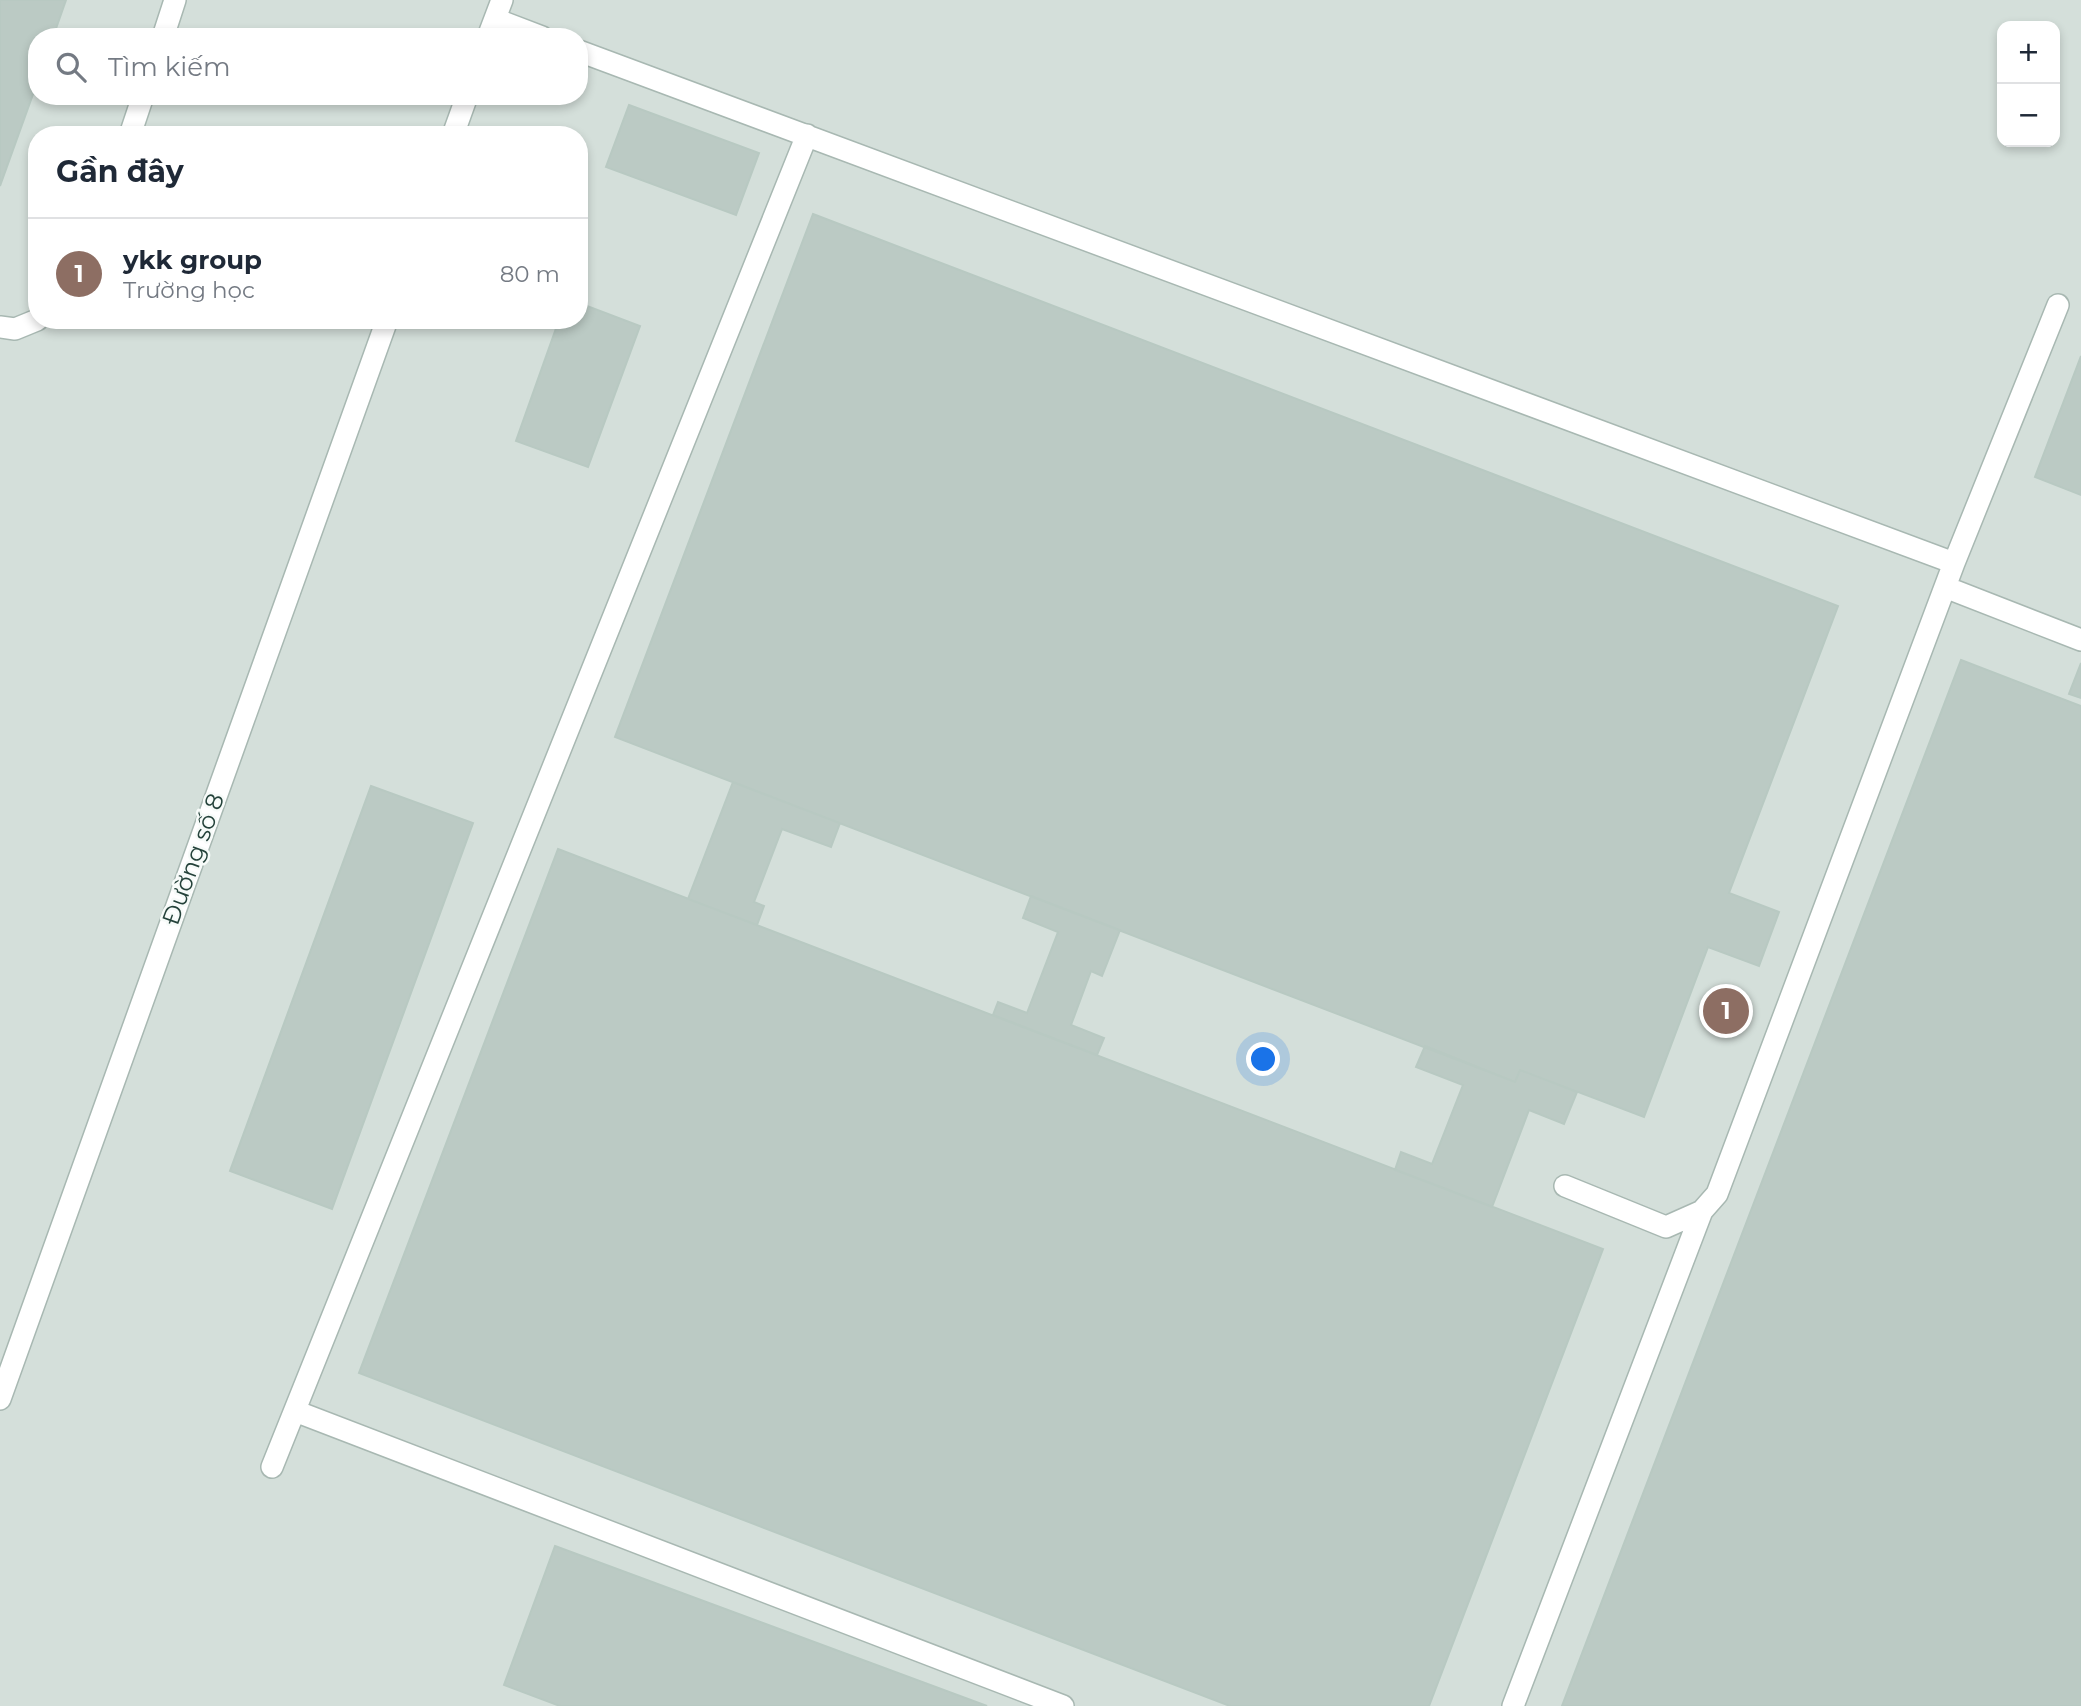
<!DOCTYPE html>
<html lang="vi">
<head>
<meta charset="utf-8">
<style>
  body { margin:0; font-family:Montserrat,sans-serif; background:#f6f6f7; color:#1f2937 }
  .controls { position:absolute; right:21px; top:21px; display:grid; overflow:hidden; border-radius:14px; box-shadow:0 4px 10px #0003 }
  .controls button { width:63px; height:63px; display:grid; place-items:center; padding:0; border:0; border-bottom:2px solid #e0e1e3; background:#fff; color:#1f2937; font:35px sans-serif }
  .you { position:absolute; left:1264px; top:1060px; width:24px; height:24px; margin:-18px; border:5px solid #fff; border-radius:50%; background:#1a73e8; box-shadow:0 0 0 10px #1a73e833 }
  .badge { display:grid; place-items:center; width:46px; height:46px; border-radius:50%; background:#7f5249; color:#fff; font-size:23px; font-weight:700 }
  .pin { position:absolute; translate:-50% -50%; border:4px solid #fff; box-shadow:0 2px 7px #0006 }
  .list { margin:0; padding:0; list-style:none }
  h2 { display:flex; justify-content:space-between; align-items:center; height:91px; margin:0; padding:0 28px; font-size:30px }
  h2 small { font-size:23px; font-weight:400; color:#747a83 }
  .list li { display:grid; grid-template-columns:46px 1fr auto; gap:21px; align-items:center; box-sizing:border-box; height:112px; padding:0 28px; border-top:2px solid #e0e1e3 }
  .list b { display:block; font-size:26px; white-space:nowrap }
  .list p { margin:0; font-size:23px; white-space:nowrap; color:#747a83 }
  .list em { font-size:23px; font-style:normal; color:#747a83 }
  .icon { flex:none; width:38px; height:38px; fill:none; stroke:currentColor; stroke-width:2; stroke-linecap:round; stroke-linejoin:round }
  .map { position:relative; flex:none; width:2081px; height:1706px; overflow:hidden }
  .search { position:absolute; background:#fff; box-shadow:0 4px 10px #0003; left:28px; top:28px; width:560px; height:77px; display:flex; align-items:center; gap:18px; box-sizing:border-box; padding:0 24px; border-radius:28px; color:#747a83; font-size:26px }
  .panel { position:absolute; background:#fff; box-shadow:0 4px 10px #0003; left:28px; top:126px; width:560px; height:203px; border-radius:28px }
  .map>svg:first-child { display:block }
</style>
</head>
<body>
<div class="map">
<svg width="2081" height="1706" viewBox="0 0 2081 1706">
  <rect width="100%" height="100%" fill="#e6efeb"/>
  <!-- built -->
  <path fill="#d4dfda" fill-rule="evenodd" d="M0 0H2081V1706H0ZM2002 26H2055V142H2002ZM37 37H579V96H37ZM37 135H579V320H37Z"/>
  <!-- building -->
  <path fill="#bbcac4" stroke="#b8c9c2" stroke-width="2" d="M0 0H66L53 37H37V83L0 186Z
    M629 105 759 153 736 215 606 167Z
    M813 214 1838 606 1729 893 1779 912 1759 966 1708 947 1644 1117 1520 1070 1515 1082 615 737Z
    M579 303 640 326 588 467 516 441 559 320H579Z
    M2081 356V495L2035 477Z
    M1961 660 2081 706V1706H1562Z
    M2081 663V698L2069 694Z
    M733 782 840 823 831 847 782 829 754 902 764 906 757 925 688 899Z
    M371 786 473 823 332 1209 230 1171Z
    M558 849 1603 1249 1429 1706H1230L359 1373Z
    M1031 896 1120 930 1102 976 1091 971 1071 1025 1104 1038 1097 1055 993 1015 998 1002 1027 1013 1058 932 1023 918Z
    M1425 1046 1515 1082 1520 1070 1577 1092 1564 1124 1529 1110 1492 1207 1395 1170 1401 1152 1432 1164 1463 1085 1416 1067Z
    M555 1546 987 1706H560L504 1685Z"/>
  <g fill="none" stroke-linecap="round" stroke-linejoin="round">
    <!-- minor casing -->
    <g stroke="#a8b8b2" stroke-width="24">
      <path id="minor" d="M495 19 542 37
        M163 37 175 0
        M488 37 502 0
        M579 51 1954 563
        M130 135 143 96
        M453 135 467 96
        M0 327 15 329 37 320
        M1945 587 2081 640
        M1565 1186 1666 1227 1702 1211 1717 1194 1954 563 2058 305
        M0 1399 387 320
        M295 1411 1063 1706
        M272 1467 807 135
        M1513 1706 1702 1211"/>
    </g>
    <!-- minor -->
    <use href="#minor" stroke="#fff" stroke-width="21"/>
  </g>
  <g text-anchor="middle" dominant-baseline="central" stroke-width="5" stroke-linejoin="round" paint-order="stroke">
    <!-- street labels -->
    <g font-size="24" fill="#24423a" stroke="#f7fbf9">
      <text transform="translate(193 859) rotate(-70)">Đường số 8</text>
    </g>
  </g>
</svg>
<div class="controls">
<button>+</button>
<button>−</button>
</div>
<div class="you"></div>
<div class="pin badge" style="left:1726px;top:1011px;background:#8d6e63">1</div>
<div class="search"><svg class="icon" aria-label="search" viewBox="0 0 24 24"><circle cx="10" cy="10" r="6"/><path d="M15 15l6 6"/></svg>Tìm kiếm</div>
<section class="panel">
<h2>Gần đây<small></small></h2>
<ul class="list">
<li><span class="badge" style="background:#8d6e63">1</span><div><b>ykk group</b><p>Trường học</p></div><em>80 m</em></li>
</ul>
</section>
</div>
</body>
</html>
